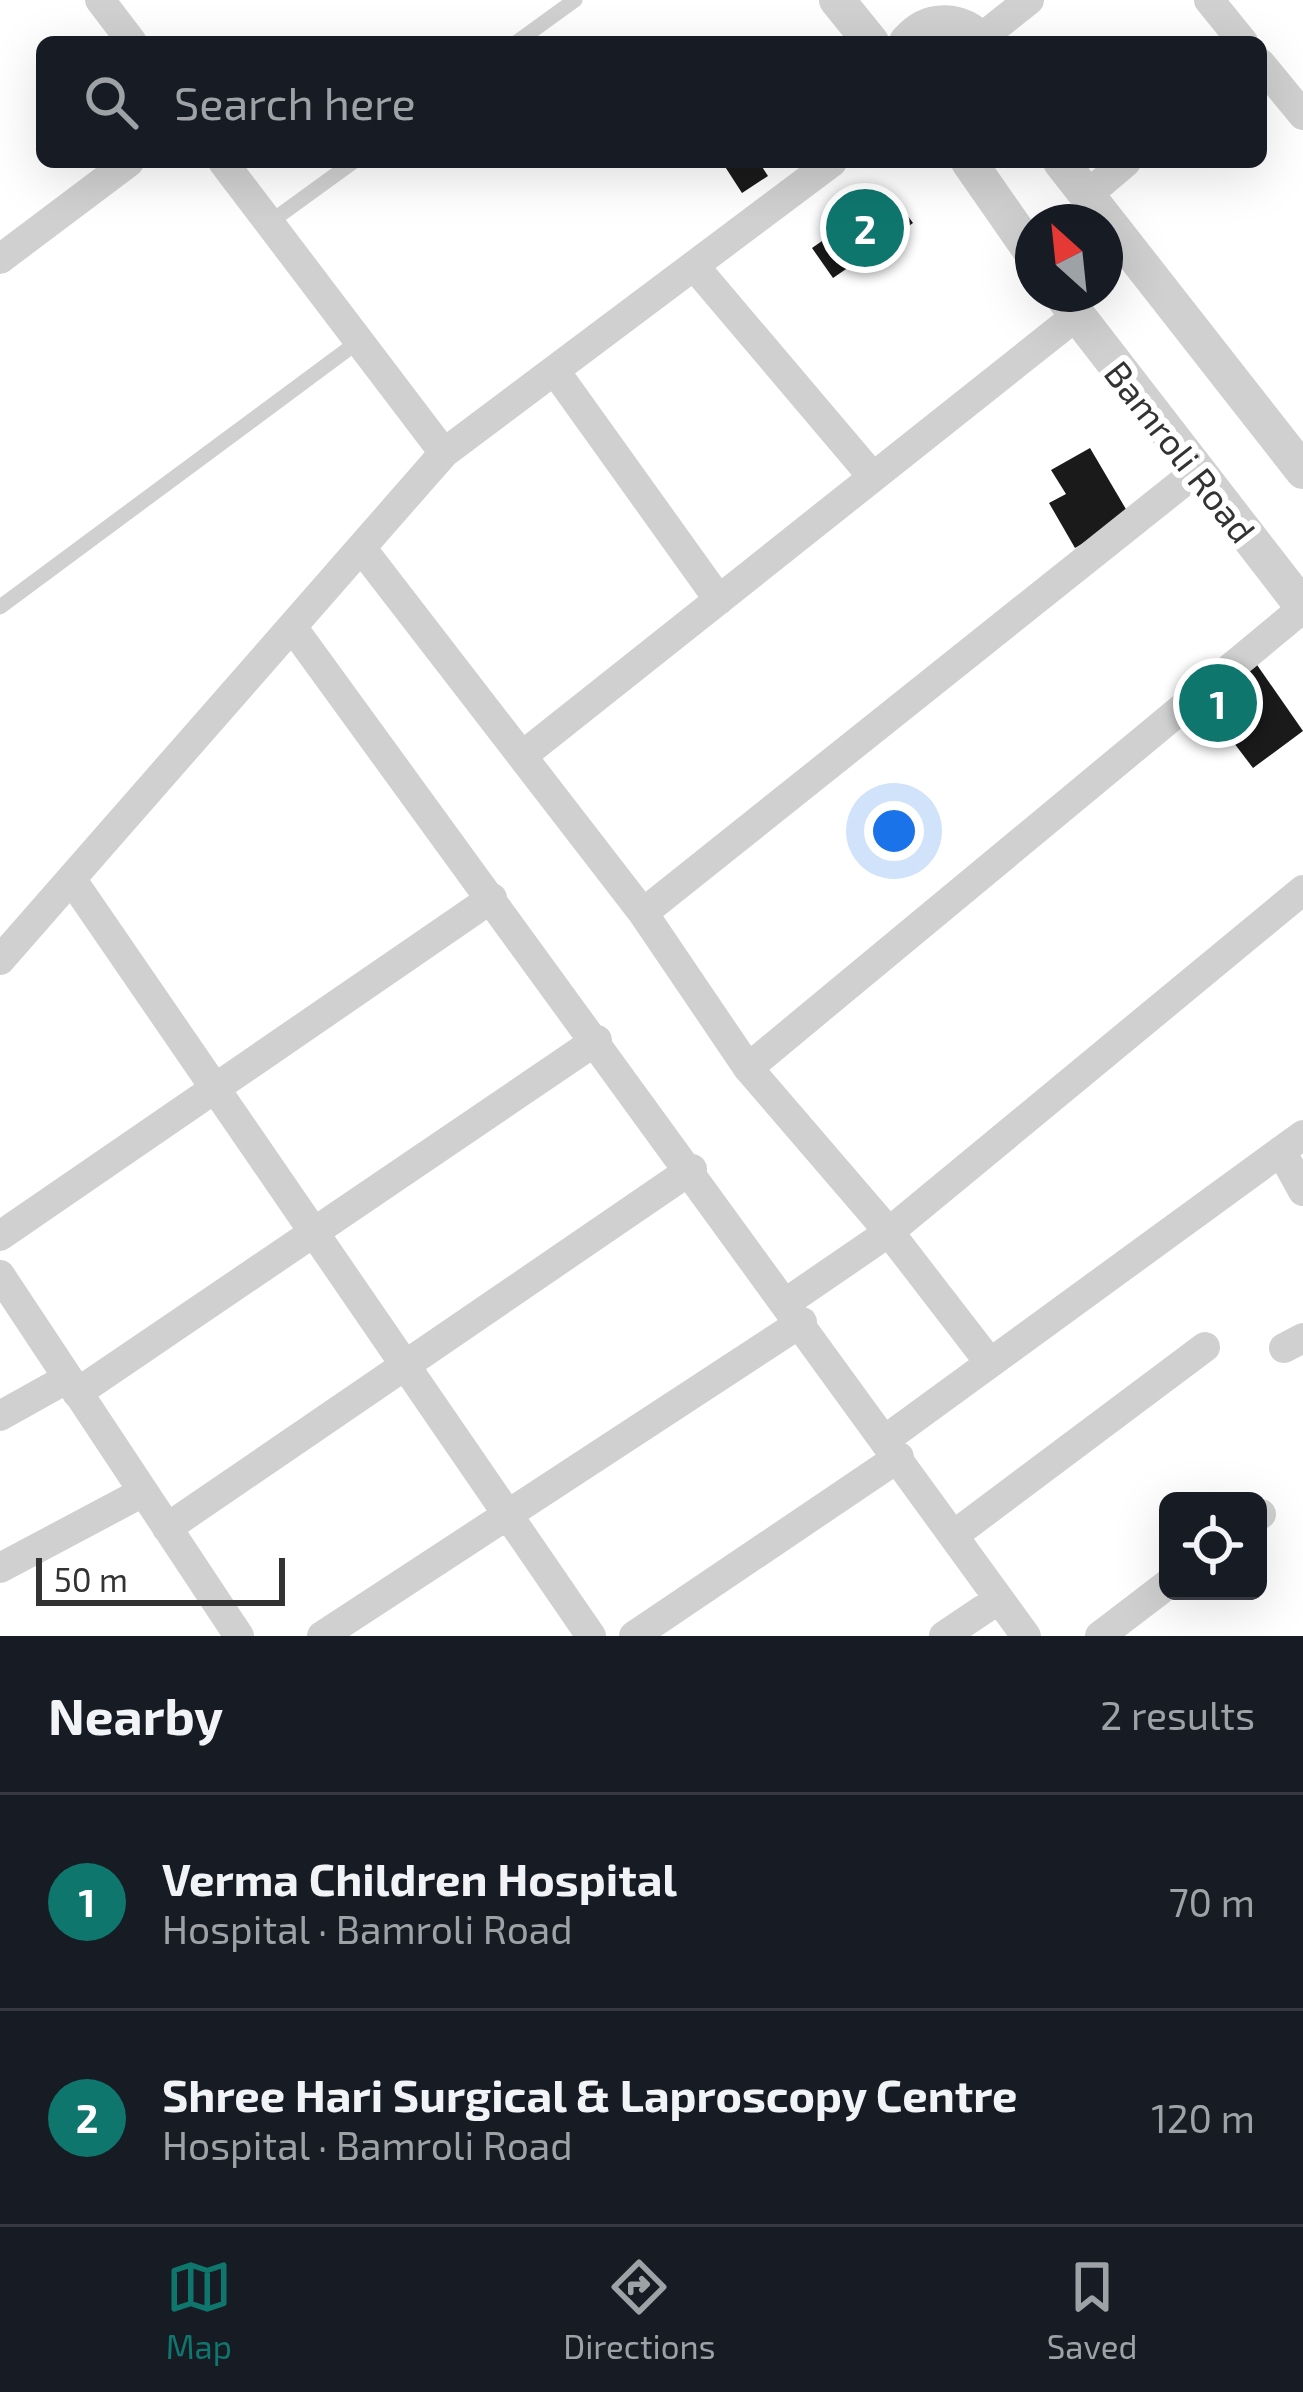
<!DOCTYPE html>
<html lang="en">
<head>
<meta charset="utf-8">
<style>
  body { margin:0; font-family:"Exo 2",sans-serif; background:#20242c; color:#f1f3f6 }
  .controls { position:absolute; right:36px; bottom:36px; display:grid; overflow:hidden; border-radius:18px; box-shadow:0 12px 48px #0002 }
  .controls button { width:108px; height:108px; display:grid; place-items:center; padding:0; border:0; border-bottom:3px solid #363941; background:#171b24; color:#f1f3f6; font:60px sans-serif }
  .compass { position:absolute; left:1015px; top:204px; width:108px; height:108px; border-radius:50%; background:#171b24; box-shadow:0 12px 48px #0002; rotate:333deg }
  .scale { position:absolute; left:36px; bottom:30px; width:249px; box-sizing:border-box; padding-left:12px; border:6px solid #333; border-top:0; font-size:33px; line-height:42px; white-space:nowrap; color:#333; -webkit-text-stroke:9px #fff; paint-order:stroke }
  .you { position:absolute; left:894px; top:831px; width:42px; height:42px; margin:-30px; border:9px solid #fff; border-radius:50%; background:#1a73e8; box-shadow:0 0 0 18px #1a73e833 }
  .badge { display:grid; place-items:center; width:78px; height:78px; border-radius:50%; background:#0f766e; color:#fff; font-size:39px; font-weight:700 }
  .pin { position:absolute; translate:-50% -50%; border:6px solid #fff; box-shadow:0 3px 12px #0006 }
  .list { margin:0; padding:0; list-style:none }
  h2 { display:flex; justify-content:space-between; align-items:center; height:156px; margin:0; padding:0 48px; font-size:51px }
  h2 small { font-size:39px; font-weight:400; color:#9ea1a6 }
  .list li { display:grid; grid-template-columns:78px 1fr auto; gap:36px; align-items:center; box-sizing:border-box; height:216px; padding:0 48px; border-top:3px solid #363941 }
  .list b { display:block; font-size:45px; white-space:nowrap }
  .list p { margin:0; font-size:39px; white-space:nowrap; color:#9ea1a6 }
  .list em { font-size:39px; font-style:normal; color:#9ea1a6 }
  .icon { flex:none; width:66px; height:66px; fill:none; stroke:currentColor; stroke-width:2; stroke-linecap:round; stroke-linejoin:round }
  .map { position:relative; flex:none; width:1303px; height:1636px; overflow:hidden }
  .search { position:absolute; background:#171b24; box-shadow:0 12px 48px #0002; left:36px; right:36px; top:36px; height:132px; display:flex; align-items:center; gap:30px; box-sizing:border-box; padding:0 42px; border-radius:18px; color:#9ea1a6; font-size:45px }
  .sheet { height:588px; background:#171b24 }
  nav { display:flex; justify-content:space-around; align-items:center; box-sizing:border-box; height:168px; border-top:3px solid #363941; background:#171b24; font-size:33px; color:#9ea1a6 }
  nav a { display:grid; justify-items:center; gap:6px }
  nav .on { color:#0f766e }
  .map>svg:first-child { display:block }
</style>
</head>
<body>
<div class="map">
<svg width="1303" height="1636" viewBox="0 0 1303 1636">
  <rect width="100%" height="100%" fill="#fff"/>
  <!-- building -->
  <path fill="#1a1a1a" d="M722 162H759L768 176 742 193Z
    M891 193 913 223 833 278 812 248Z
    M1090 448 1130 516 1075 548 1049 503 1066 494 1051 470Z
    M1255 662 1303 731 1253 768 1202 701Z"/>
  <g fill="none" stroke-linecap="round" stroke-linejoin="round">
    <!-- service -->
    <path stroke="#d0d0d0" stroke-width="15" d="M517 42 575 0
      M269 223 353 162
      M0 607 359 341"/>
    <!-- minor -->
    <path stroke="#d0d0d0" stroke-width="30" d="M100 0 132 42
      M1209 0 1243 42
      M980 39 1029 0
      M1261 64 1303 115
      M223 162 444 453 832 162
      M1087 195 1126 162
      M0 259 129 162
      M695 267 873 477
      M555 371 719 600
      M362 549 643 913 748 1068 889 1232 990 1363
      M293 628 1026 1636
      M522 756 1076 316
      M72 880 591 1636
      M643 913 1197 471
      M0 960 444 453
      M748 1068 1303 608
      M1281 1151 1303 1191
      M0 1236 492 898
      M0 1275 239 1636
      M787 1302 889 1232 1303 890
      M1284 1348 1303 1338
      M77 1393 597 1040
      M0 1416 68 1378
      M886 1439 1303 1135
      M1258 1516 1261 1514
      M167 1528 692 1169
      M954 1535 1205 1347
      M0 1568 143 1492
      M322 1636 802 1322
      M634 1636 899 1457
      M944 1636 999 1599
      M1100 1636 1168 1584"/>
    <!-- tertiary -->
    <path stroke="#d0d0d0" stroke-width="36" d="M837 0 871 42
      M907 42C929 16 961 18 983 42
      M969 162 1033 254
      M1061 162 1303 471
      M1061 294 1303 607"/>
  </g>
  <g text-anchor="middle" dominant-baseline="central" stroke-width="12" stroke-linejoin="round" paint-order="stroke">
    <!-- street labels -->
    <g font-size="36" fill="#333" stroke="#fff">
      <text transform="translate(1181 451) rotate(52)">Bamroli Road</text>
    </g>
  </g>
</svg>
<div class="controls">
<button><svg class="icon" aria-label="locate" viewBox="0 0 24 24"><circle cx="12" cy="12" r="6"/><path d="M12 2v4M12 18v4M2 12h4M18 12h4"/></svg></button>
</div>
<svg class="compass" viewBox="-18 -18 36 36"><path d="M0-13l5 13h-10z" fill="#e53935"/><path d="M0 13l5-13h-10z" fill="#9ea1a6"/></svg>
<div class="scale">50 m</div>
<div class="you"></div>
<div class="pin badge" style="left:1218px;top:703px">1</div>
<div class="pin badge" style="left:865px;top:228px">2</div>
<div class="search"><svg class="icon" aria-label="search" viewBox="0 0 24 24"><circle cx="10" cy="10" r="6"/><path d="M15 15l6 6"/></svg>Search here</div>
</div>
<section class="sheet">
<h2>Nearby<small>2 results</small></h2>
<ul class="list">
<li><span class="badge">1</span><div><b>Verma Children Hospital</b><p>Hospital · Bamroli Road</p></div><em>70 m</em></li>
<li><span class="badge">2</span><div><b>Shree Hari Surgical &amp; Laproscopy Centre</b><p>Hospital · Bamroli Road</p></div><em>120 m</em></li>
</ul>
</section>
<nav>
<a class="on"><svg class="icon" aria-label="map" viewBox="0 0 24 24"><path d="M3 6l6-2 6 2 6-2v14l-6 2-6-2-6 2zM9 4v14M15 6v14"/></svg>Map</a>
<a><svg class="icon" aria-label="directions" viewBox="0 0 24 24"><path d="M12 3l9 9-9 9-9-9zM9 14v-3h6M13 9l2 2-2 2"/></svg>Directions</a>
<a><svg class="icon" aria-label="saved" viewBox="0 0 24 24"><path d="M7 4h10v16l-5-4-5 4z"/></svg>Saved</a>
</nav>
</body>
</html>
